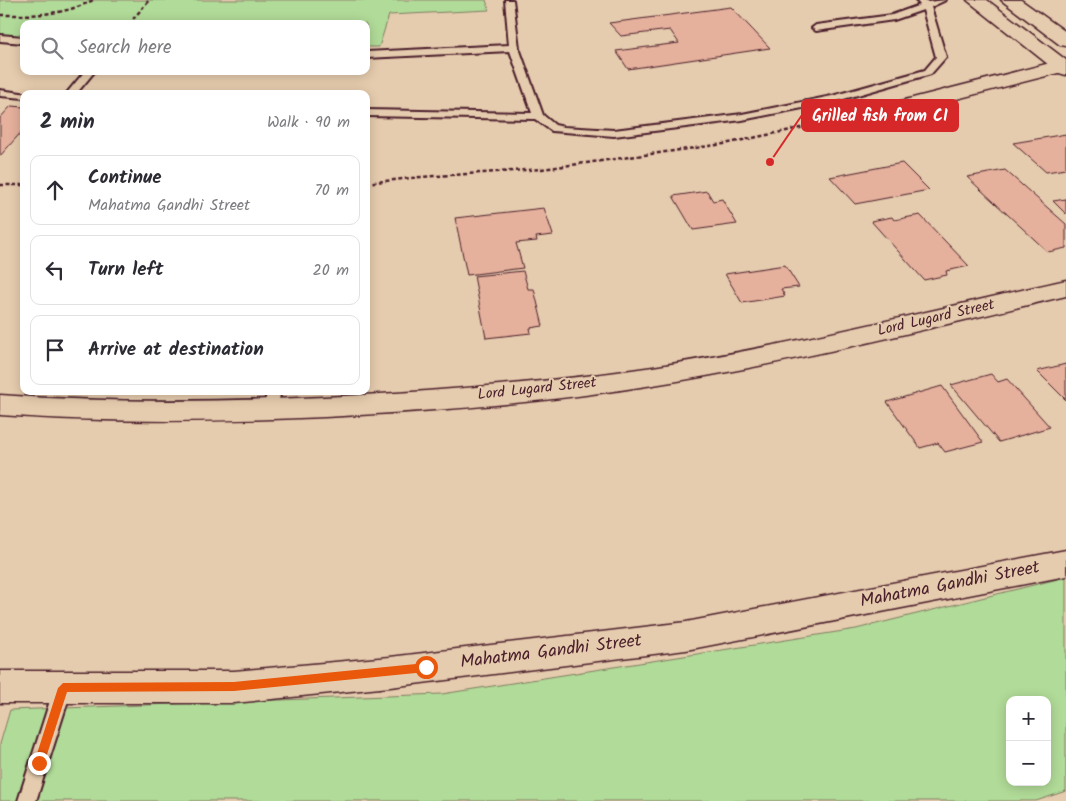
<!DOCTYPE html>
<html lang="en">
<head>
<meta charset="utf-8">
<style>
  body { margin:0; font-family:Kalam,sans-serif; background:#f7f7f7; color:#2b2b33 }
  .controls { position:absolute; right:15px; bottom:15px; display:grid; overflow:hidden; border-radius:10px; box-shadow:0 2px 12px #0003 }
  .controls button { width:45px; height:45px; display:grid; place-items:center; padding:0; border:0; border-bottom:1px solid #e1e1e2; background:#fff; color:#2b2b33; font:25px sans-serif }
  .stop { position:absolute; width:15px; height:15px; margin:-11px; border:4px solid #ea580c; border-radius:50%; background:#fff }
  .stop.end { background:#ea580c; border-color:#fff; box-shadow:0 1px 5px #0008 }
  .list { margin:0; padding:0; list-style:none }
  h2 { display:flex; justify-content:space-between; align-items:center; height:65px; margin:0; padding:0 20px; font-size:21px }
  h2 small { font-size:16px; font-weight:400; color:#7c7c81 }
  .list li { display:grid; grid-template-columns:32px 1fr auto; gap:15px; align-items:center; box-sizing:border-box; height:70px; margin:0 10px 10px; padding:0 10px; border:1px solid #e1e1e2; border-radius:10px }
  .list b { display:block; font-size:19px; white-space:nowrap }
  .list p { margin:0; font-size:16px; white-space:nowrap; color:#7c7c81 }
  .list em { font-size:16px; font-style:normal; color:#7c7c81 }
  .icon { flex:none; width:28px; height:28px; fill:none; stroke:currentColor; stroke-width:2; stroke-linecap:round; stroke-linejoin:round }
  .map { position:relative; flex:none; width:1066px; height:801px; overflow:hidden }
  .search { position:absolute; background:#fff; box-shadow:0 2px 12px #0003; left:20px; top:20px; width:350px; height:55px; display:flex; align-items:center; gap:12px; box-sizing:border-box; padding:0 18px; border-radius:10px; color:#7c7c81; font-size:19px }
  .panel { position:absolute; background:#fff; box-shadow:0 2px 12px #0003; left:20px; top:90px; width:350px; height:305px; border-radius:10px }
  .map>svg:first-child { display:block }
</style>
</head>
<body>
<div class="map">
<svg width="1066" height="801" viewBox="0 0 1066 801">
  <rect width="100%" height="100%" fill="#e6ccae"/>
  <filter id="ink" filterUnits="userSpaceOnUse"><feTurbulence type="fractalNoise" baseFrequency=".02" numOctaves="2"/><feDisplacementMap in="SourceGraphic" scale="10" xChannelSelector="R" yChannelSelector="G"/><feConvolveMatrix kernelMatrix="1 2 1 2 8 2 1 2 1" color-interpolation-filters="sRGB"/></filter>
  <g filter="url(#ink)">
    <!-- green -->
    <path fill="#b1db98" stroke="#7e7d62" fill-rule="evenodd" d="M0 0H486L489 10 389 15 379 47H366V24H24V38H0Z
      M1066 577V791L1036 801H0V744L10 710 442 694 856 629ZM1010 700H1047V782H1010Z"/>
    <!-- building -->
    <path fill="#e5b09c" stroke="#4a1f2b" d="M731 7 770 48 628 69 616 51 679 43 670 30 621 36 609 23Z
      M11 106 24 107V129L0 156V118Z
      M1066 134V169L1046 172 1013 143Z
      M902 163 929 190 855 204 830 177Z
      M1005 170 1066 224V248L1048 252 967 177Z
      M707 191 713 201 722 199 737 224 693 230 673 196Z
      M1066 199V214L1053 201Z
      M544 208 553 235 536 237 537 241 516 243 523 268 467 275 455 218Z
      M920 215 969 266 946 271 947 275 924 280 871 221 892 217 894 220Z
      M785 265 799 287 781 289 785 296 742 303 725 274Z
      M523 271 528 289H534L543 326 530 328 531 333 486 338 474 276Z
      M1066 364V400L1037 371Z
      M991 374 998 382 1007 379 1050 427 999 442 951 385Z
      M942 386 983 442 945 452 938 443 920 448 887 402Z"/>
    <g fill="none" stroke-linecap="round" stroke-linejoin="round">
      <!-- lane casing -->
      <g stroke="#4a1f2b" stroke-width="4">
        <path id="lane" d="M505 0H513L519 48 543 115 555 125 564 127 614 130 742 114 832 96 925 70 936 57 923 10 894 20 816 31 812 28 816 25 892 15 920 5 916 0H925L928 2 946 0 931 7 946 57 931 74 833 102 742 120 614 136 552 131 535 119 366 116V110L532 113 510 51 366 58V52L509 45Z
          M0 35 24 37V43L0 41Z
          M85 71H95L76 94H66Z
          M0 90 28 94H24V98L0 96Z
          M267 391H281L276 412H266L264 409Z
          M63 680 69 682 72 688 36 801H18L54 688 57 682Z"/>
      </g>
      <!-- street casing -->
      <g stroke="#4a1f2b" stroke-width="3">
        <path id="street" d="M1062 60 1066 61V71L890 116 849 124 842 122 839 118 842 114 889 104Z
          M1066 280V296C929 328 792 363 653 385 545 403 434 411 325 417 216 422 108 423 0 415V395C108 403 216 402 324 397 434 392 544 383 653 367 792 345 929 311 1066 280Z
          M1066 550V576L686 650 390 687 234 703H0V671H234L390 657 686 622Z"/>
      </g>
      <!-- secondary casing -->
      <g stroke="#4a1f2b" stroke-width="3">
        <path id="secondary" d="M967 0H987L1066 60V75L1059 73Z
          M1001 0H1021L1066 32V46L1060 45Z"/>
      </g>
      <!-- path -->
      <path stroke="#4a1f2b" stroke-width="2.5" stroke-dasharray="4 2.5" stroke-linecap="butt" d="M0 15C33 15 63 16 93 0
        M129 24 149 0
        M366 183 421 177 542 169 724 144 829 122
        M0 185H24"/>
      <!-- lane -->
      <use href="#lane" fill="#e6ccae" fill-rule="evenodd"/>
      <!-- street -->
      <use href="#street" fill="#e6ccae" fill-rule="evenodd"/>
      <!-- secondary -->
      <use href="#secondary" fill="#e6ccae" fill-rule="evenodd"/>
    </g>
  </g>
  <!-- route -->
  <path fill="#ea580c" d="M426 663 431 667 426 672 234 691 67 692 43 767 39 768 36 767 34 763 58 688 63 683 234 682Z"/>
  <g text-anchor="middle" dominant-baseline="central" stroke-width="4" stroke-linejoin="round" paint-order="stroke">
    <!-- street labels -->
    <g font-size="15" fill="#4a1f2b" stroke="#e6ccae">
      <text transform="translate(936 318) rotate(-13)">Lord Lugard Street</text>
      <text transform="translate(537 389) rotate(-6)">Lord Lugard Street</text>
    </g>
    <!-- near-street labels -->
    <g font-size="18" fill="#4a1f2b" stroke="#e6ccae">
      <text transform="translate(950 585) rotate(-11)">Mahatma Gandhi Street</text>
      <text transform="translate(551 652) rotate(-7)">Mahatma Gandhi Street</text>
    </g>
  </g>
  <!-- callouts -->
  <path fill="none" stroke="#d62828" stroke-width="2" d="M770 162L802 115"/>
  <circle fill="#d62828" stroke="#e6ccae" stroke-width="2" cx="770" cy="162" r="5"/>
  <rect fill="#d62828" stroke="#d62828" stroke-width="2" x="802" y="100" width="156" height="31" rx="5"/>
  <g font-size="16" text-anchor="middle" font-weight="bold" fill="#fff">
    <text x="880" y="121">Grilled fish from CI</text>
  </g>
</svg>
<div class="controls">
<button>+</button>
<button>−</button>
</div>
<div class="stop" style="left:426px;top:667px"></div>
<div class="stop end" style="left:39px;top:763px"></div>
<div class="search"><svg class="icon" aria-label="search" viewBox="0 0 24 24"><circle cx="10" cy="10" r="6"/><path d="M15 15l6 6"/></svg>Search here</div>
<section class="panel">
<h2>2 min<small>Walk · 90 m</small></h2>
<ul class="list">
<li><svg class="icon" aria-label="ahead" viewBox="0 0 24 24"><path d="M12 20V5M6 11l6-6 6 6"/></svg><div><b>Continue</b><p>Mahatma Gandhi Street</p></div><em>70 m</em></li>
<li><svg class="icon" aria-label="left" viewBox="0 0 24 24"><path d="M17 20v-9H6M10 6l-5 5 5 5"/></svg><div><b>Turn left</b></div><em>20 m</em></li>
<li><svg class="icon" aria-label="arrive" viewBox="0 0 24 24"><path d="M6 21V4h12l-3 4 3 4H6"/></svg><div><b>Arrive at destination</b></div></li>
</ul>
</section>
</div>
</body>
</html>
